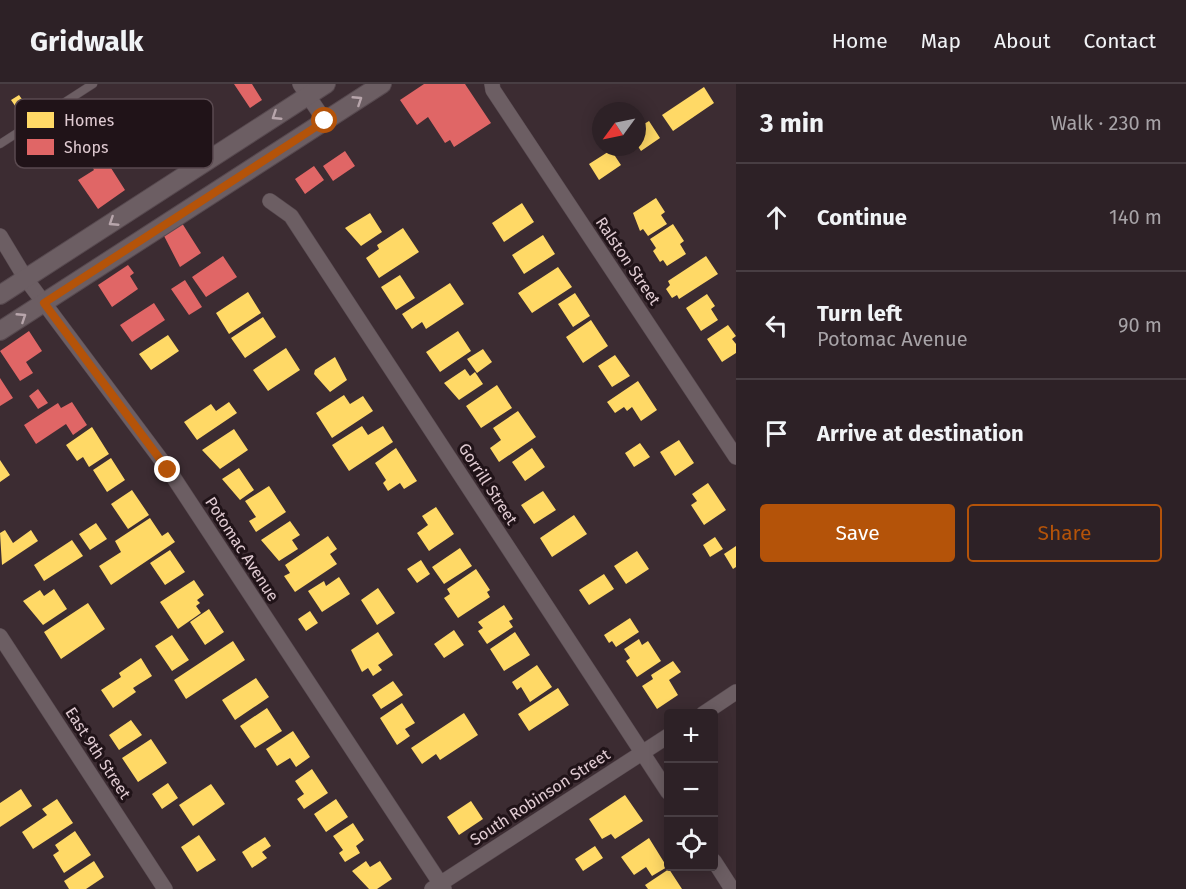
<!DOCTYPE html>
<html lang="en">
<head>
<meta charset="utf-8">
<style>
  body { margin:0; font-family:"Fira Sans",sans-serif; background:#392e32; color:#f1f3f6 }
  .controls { position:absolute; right:18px; bottom:18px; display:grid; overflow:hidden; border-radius:6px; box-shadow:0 3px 15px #0003 }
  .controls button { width:54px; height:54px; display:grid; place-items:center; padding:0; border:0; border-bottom:2px solid #483e43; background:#2d2126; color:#f1f3f6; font:30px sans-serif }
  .compass { position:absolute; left:592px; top:18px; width:54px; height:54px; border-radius:50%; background:#2d2126; box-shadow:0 3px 15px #0003; rotate:237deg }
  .stop { position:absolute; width:18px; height:18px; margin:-14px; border:4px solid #b45309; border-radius:50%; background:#fff }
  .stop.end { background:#b45309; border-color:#fff; box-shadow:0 2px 6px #0008 }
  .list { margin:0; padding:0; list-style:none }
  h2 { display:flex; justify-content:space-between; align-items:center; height:78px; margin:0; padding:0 24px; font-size:26px }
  h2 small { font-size:20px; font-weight:400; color:#a7a3a7 }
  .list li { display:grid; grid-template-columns:39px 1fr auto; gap:18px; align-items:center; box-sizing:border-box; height:108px; padding:0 24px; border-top:2px solid #483e43 }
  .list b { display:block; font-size:22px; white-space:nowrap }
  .list p { margin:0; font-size:20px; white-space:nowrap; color:#a7a3a7 }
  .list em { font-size:20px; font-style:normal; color:#a7a3a7 }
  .actions { display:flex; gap:12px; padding:18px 24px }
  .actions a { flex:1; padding:14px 0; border:2px solid #b45309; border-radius:6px; text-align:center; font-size:21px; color:#b45309 }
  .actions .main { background:#b45309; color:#fff }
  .icon { flex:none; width:33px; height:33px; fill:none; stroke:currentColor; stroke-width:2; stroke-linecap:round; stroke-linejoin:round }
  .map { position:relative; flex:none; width:736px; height:805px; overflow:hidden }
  header { display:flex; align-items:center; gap:36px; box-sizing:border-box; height:84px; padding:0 30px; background:#2d2126; border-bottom:2px solid #483e43 }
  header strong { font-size:28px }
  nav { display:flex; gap:33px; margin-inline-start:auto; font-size:21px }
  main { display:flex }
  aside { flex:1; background:#2d2126 }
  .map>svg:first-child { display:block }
</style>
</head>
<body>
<header>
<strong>Gridwalk</strong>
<nav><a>Home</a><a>Map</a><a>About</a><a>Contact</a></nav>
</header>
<main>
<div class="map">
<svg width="736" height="805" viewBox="0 0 736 805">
  <rect width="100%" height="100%" fill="#3c2c32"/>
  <!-- homes -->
  <path fill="#ffd966" d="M704 3 714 19 673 47 662 31Z
    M19 11 28 24 20 29 11 16Z
    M640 35 644 40 649 37 660 54 641 67 637 61V37Z
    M611 66 621 81 599 96 589 80Z
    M656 114 665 128 661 131 667 140 648 152 643 145 640 147 633 129Z
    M522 119 534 138 504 158 492 139Z
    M370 129 382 148 361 162 345 144Z
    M673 140 684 157 680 160 686 170 667 182 663 176 660 178 653 167 656 164 650 155Z
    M403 144 419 168 379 194 366 174 379 165 377 161Z
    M543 151 555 170 524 190 512 171Z
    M706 172 718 190 679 215 677 211 672 214 666 205 670 201 668 197Z
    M558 183 572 203 532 229 518 209Z
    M400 191 415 214 396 226 381 203Z
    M450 199 464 220 426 245 422 238 412 245 402 230Z
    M248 208 261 229 229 250 216 229Z
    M575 209 590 232 573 243 558 220Z
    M707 210 715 222 711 225 718 236 701 247 686 224Z
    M263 233 276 253 245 274 231 254Z
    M591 236 608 262 583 279 566 253Z
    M728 241 736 252 732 255 736 260V269L722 278 707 255Z
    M458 247 471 267 440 288 426 268Z
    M168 251 179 267 151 286 139 270Z
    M286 264 300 286 268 307 253 286Z
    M483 265 492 278 477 289 467 275Z
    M615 271 630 292 612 303 598 282Z
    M335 273 347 296 330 308 314 290 315 286Z
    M465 285 470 292 475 288 483 300 459 316 444 299Z
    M638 297 657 326 641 337 632 323 627 327 624 323 615 329 607 318Z
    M497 301 512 324 481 344 466 322Z
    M344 311 350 320 363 312 373 327 332 354 316 329Z
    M229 318 237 329 197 356 184 338 211 320 216 327Z
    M518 327 536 353 499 378 490 364 501 356 493 344Z
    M362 342 368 351 383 342 393 358 349 387 332 361Z
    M92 343 109 370 89 383 83 373 77 377 66 361Z
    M234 345 248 366 220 385 202 366Z
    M679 356 694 379 675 392 660 368Z
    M640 359 650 373 634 383 625 369Z
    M396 364 417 397 404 405 400 399 388 407 383 399 386 396 375 379Z
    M532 364 545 383 525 397 512 378Z
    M111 374 125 396 107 408 93 386Z
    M0 376 10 391 0 398Z
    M239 384 254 406 240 416 222 395Z
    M708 399 726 426 704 441 691 421 697 417 692 410Z
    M269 402 286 428 256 448 249 437 256 433 245 417Z
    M132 406 149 431 128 445 111 420Z
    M543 407 556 426 534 440 521 421Z
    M436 423 454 450 429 467 417 449 428 441 422 432Z
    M574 431 587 450 552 473 540 454Z
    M150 434 162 452 168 448 175 458 111 501 99 482 121 468 115 457Z
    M290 437 300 451 292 456 298 465 279 477 261 456Z
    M96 439 107 455 90 466 79 450Z
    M5 446 13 459 31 446 38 457 2 481 0 449Z
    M328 452 337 465 330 470 337 480 295 508 284 492 290 489 285 481Z
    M715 453 723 465 710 473 703 461Z
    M72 456 83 472 44 497 34 481Z
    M736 462V483L733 485 724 470Z
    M460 464 472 482 444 500 432 483Z
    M170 466 185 488 165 501 150 479Z
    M637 467 649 485 626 500 614 482Z
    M421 476 430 490 417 499 407 485Z
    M476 485 490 506 487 508 490 513 458 534 444 514 450 510 447 505Z
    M604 490 614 505 589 521 579 506Z
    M339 493 350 510 322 528 308 507 324 497 326 502Z
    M194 496 204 511 197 516 200 519 196 522 201 529 178 545 160 518Z
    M378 504 395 529 377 541 361 516Z
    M54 505 67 525 43 541 23 517 40 506 44 512Z
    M88 519 105 545 61 575 44 548Z
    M504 521 513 535 509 537 513 543 487 560 478 547 483 544 478 538Z
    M209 525 224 548 205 561 190 538Z
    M310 527 318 539 306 547 298 535Z
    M630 534 639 548 616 563 612 557 609 559 604 551Z
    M454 546 464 561 444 574 434 560Z
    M378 548 393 571 378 581 382 586 373 592 368 584 362 588 351 566Z
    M515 548 530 571 504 587 490 565Z
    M172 551 189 576 172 587 155 562Z
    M639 555 642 561 648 557 661 577 637 593 626 577 630 574 624 565Z
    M233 557 245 576 186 615 174 596Z
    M141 574 152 592 133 604 136 608 113 624 101 606 121 593 119 589Z
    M673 577 681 588 669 596 678 611 657 625 642 602 653 595 651 591Z
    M537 581 552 603 530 618 521 603 517 606 512 598Z
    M256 594 269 613 235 636 222 616Z
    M393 597 403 611 381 625 372 611Z
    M558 604 569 621 529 647 518 630Z
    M402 619 415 639 405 645 410 652 397 661 380 634Z
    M267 624 282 647 255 664 240 642Z
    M464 629 478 651 440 676 436 670 422 680 411 664Z
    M131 636 142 651 119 666 109 651Z
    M293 647 310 673 296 683 290 674 277 682 266 665Z
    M151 655 167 679 138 698 122 674Z
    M312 685 328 709 304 725 297 715 304 710 295 697Z
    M168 699 178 714 162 725 152 710Z
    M211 700 225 720 193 742 179 721Z
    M21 705 32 722 0 743V719Z
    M625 711 643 737 615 755 611 750 602 755 589 735Z
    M57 715 73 739 33 765 22 748 47 731 42 725Z
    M336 715 348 733 326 748 314 730Z
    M471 717 483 735 459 751 447 733Z
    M353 739 364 756 356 762 360 769 345 778 339 769 343 766 333 752Z
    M75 747 91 771 64 789 53 771 59 767 55 761Z
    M199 751 216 776 197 788 181 763Z
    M265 753 271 762 262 768 267 774 252 784 242 768Z
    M649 754 667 783 652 792 646 783 634 791 621 773Z
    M595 762 603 774 583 787 575 775Z
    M94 777 104 793 86 805H69L64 797Z
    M366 777 370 783 380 777 392 795 377 805H369L352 787Z
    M669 785 682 805H648L645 801Z"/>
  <!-- shops -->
  <path fill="#e06666" d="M234 0H252L262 16 250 24Z
    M424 0H465L491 39 454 63 450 56 445 59 428 33 417 41 400 16Z
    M345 67 355 82 333 97 323 82Z
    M104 73 125 106 98 125 78 96 94 86 91 81Z
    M314 82 324 96 305 110 295 95Z
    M180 136 201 169 180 183 162 148Z
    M223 172 237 193 206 213 192 193Z
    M128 181 134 189 130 192 138 205 112 223 98 201Z
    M185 196 202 223 189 231 171 205Z
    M154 219 165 236 132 258 120 241Z
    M29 247 42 267 26 278 33 289 20 297 0 267Z
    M0 294 13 314 0 322Z
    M38 305 48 319 38 325 29 312Z
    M72 318 87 341 73 351 66 340 36 360 24 341 58 319 61 324Z"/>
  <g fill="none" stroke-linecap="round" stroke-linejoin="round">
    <!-- service casing -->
    <g stroke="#57494f" stroke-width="9">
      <path id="service" d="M0 60 93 0"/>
    </g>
    <!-- minor casing -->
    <g stroke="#57494f" stroke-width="16">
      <path id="minor" d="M300 0 325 37
        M492 0 493 6 736 373
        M270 117 291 132 668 708
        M0 152 26 195 168 385 444 805
        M0 552 165 805
        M703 630 736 608
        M714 777 732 805
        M432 805 668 652"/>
    </g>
    <!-- tertiary casing -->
    <g stroke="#57494f" stroke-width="20">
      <path id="tertiary" d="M0 211 326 0
        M0 247 382 0"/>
    </g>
    <!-- service -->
    <use href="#service" stroke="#6c5e63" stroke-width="8"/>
    <!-- minor -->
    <use href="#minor" stroke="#6c5e63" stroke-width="15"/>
    <!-- tertiary -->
    <use href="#tertiary" stroke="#6c5e63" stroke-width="18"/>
  </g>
  <!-- one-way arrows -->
  <defs><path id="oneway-chevron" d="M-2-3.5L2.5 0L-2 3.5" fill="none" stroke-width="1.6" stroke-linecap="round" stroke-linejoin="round" transform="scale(1.5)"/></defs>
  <g stroke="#b7a5ab">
    <use href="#oneway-chevron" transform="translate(358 16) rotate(-33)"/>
    <use href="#oneway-chevron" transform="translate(276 32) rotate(147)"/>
    <use href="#oneway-chevron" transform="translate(113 138) rotate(147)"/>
    <use href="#oneway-chevron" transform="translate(22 233) rotate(-33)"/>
  </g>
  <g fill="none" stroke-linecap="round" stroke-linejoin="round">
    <!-- route -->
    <path stroke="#b45309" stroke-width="8" d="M168 386 44 219 325 37"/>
  </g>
  <g text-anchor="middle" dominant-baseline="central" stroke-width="6" stroke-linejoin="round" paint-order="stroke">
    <!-- street labels -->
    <g font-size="16" fill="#e0cbd2" stroke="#201318">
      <text transform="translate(628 177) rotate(56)">Ralston Street</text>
      <text transform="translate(488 400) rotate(57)">Gorrill Street</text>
      <text transform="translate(242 465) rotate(57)">Potomac Avenue</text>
      <text transform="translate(98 669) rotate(57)">East 9th Street</text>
      <text transform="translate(540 713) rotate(-33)">South Robinson Street</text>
    </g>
  </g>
  <!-- legend -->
  <rect x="15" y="15" width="198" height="69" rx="9" fill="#201318" stroke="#5a4a50" stroke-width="1.5"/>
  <rect x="27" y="28" width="27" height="16" fill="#ffd966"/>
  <rect x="27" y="55" width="27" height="16" fill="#e06666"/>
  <g font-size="16" fill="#e0cbd2">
    <text x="64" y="42">Homes</text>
    <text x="64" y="69">Shops</text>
  </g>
</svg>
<div class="controls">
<button>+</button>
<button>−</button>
<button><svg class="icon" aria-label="locate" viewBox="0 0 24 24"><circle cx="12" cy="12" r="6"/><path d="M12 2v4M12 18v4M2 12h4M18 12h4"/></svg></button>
</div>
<svg class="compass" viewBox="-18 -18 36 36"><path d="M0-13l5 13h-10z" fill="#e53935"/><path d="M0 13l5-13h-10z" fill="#a7a3a7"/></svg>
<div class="stop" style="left:325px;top:37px"></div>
<div class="stop end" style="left:168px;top:386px"></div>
</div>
<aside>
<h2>3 min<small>Walk · 230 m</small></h2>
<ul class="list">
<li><svg class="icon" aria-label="ahead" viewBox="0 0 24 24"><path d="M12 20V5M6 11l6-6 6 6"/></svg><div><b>Continue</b></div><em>140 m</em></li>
<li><svg class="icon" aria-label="left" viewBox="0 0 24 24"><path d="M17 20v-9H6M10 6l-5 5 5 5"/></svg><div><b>Turn left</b><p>Potomac Avenue</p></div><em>90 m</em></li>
<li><svg class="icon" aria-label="arrive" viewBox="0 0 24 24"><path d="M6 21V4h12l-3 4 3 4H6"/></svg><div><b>Arrive at destination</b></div></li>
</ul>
<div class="actions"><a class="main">Save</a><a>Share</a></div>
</aside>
</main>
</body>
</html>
